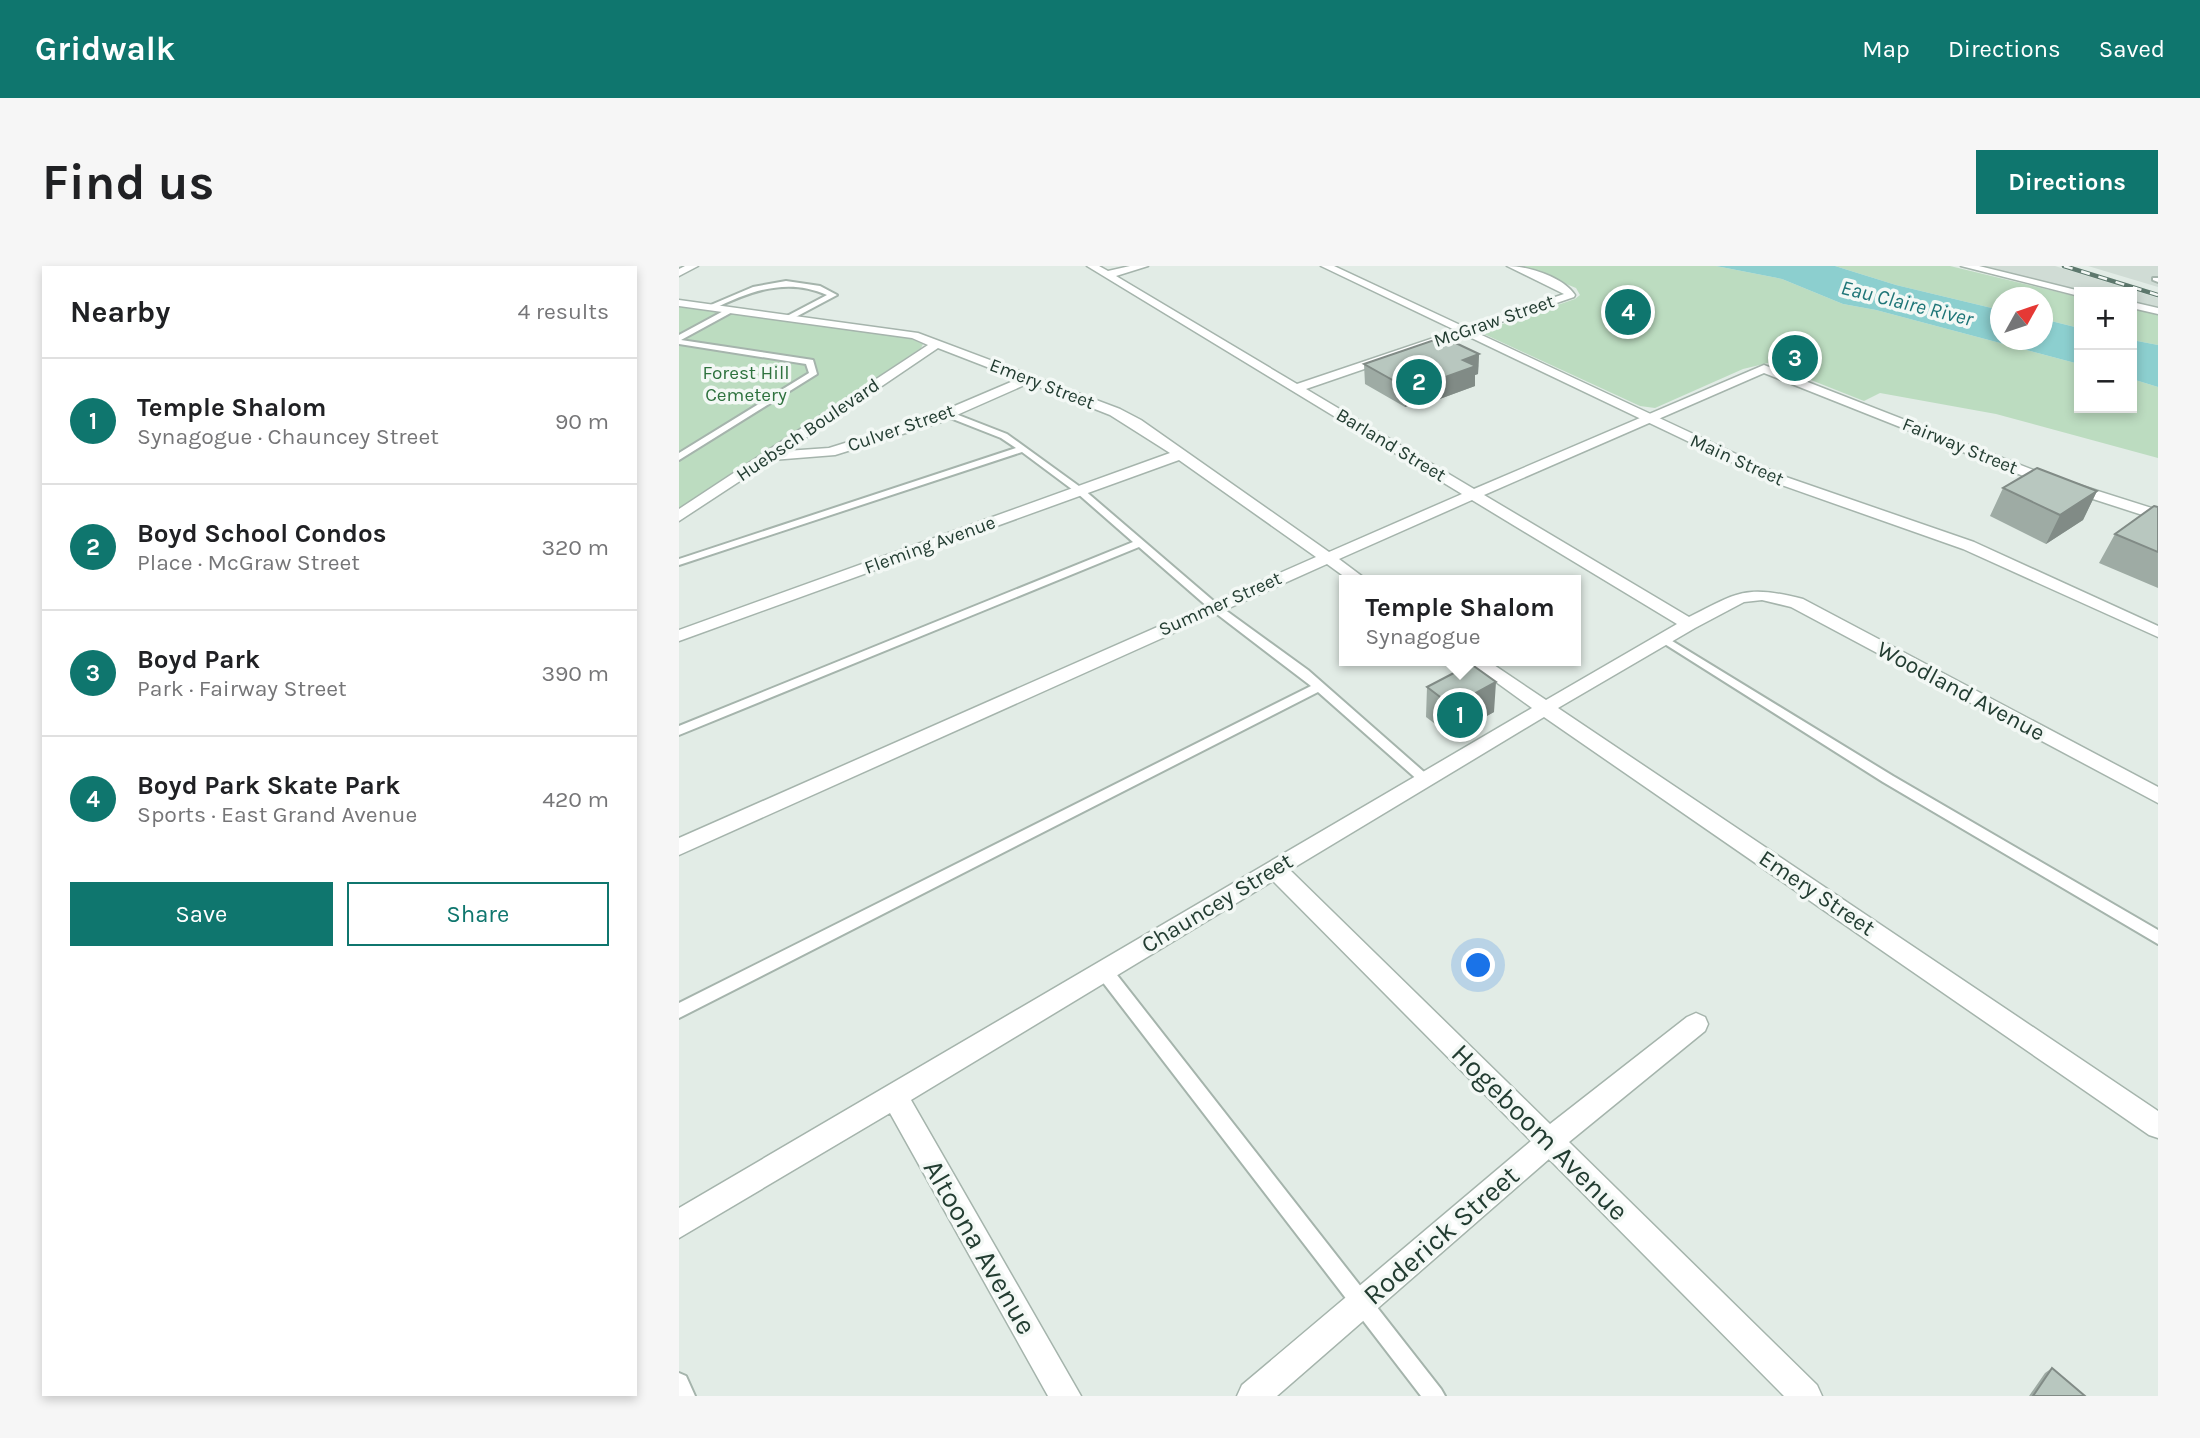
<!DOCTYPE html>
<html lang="en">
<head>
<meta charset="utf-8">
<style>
  body { margin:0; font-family:Karla,sans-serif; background:#f6f6f6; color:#202124 }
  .controls { position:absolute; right:21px; top:21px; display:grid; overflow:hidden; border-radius:0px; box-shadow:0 4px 10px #0003 }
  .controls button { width:63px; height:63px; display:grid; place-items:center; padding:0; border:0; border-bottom:2px solid #e0e0e0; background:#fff; color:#202124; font:35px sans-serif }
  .compass { position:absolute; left:1311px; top:21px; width:63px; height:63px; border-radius:50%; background:#fff; box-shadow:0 4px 10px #0003; rotate:50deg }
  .you { position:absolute; left:800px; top:700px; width:24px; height:24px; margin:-18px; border:5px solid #fff; border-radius:50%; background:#1a73e8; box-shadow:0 0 0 10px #1a73e833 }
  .badge { display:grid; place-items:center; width:46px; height:46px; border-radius:50%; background:#0f766e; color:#fff; font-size:23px; font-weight:700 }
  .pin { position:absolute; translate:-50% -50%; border:4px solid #fff; box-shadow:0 2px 7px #0006 }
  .popup { position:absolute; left:660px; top:309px; width:242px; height:91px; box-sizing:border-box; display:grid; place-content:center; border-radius:0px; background:#fff; filter:drop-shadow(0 2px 5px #0005); font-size:23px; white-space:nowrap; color:#757577 }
  .popup b { font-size:26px; color:#202124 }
  .popup::after { content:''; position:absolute; left:50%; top:100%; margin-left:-14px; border:14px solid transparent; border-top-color:#fff }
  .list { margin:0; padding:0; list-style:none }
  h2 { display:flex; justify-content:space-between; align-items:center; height:91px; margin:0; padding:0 28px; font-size:30px }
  h2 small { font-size:23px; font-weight:400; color:#757577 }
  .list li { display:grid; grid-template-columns:46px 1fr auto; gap:21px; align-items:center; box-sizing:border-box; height:126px; padding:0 28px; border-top:2px solid #e0e0e0 }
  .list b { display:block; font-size:26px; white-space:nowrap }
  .list p { margin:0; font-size:23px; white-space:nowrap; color:#757577 }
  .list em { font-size:23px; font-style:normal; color:#757577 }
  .actions { display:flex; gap:14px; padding:21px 28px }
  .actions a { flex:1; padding:16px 0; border:2px solid #0f766e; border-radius:0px; text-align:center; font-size:24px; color:#0f766e }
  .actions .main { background:#0f766e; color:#fff }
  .map { position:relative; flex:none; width:1479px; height:1130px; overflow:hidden; border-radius:0px }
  header { display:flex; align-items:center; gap:42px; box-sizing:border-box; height:98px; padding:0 35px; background:#0f766e; color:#fff }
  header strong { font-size:33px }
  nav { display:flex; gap:38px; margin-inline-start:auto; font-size:24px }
  .intro { display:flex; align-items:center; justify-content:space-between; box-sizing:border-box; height:168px; padding:0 42px }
  h1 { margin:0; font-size:49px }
  .button { padding:18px 32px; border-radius:0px; background:#0f766e; color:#fff; font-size:24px; font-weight:700 }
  main { display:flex; gap:42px; padding:0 42px }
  aside { flex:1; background:#fff; border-radius:0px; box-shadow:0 4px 10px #0003 }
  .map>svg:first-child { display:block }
</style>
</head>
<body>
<header>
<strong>Gridwalk</strong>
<nav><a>Map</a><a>Directions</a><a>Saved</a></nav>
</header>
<div class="intro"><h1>Find us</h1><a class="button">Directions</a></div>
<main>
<aside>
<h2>Nearby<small>4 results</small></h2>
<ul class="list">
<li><span class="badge">1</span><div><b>Temple Shalom</b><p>Synagogue · Chauncey Street</p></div><em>90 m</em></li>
<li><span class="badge">2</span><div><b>Boyd School Condos</b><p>Place · McGraw Street</p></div><em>320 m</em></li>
<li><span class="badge">3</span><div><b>Boyd Park</b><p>Park · Fairway Street</p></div><em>390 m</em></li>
<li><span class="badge">4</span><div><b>Boyd Park Skate Park</b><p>Sports · East Grand Avenue</p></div><em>420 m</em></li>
</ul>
<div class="actions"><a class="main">Save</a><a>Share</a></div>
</aside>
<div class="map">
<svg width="1479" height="1130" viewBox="0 0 1479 1130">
  <rect width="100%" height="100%" fill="#e2ece6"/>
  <!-- built -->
  <path fill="#d0dcd5" d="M1299 0H1376L1479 32V41L1453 36V26H1411Z
    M1409 0H1479V21Z"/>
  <!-- green -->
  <path fill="#bcdcc0" d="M843 0H1037L1103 13 1164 38 1197 44 1400 98V142H1453V113L1479 121V192L1317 148 1201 127 1185 135 1089 97 1064 103 976 142 961 140 805 68 809 63 896 33 901 29 897 22Z
    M1156 0H1271L1400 31V62L1364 53V32H1322L1321 44 1217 19Z
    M0 41 230 72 244 78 242 82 0 244Z
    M1453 43 1479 48V79L1453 74Z"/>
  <!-- water -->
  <path fill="#8ccfcf" d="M1037 0H1156L1217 19 1321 44 1322 74H1364V53L1400 62V98L1197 44 1164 38 1103 13Z
    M1453 74 1479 79V121L1453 113Z"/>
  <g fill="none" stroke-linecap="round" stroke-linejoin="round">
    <!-- service casing -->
    <g stroke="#a5b4ac" stroke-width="4">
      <path id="service" d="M1474 12H1479V16L1474 14Z
        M107 15 141 20 158 29 111 54 107 52 108 50 148 29C108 11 72 25 34 43L27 41 74 21Z
        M50 42 57 44 2 74 134 94 138 108 0 194V187L130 107 127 98 0 78V69Z
        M269 145 328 168 404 223 538 338 629 404 753 513 746 518 741 516 639 426 0 752V737L632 420 530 342 460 281 0 469V460L454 276 398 227 343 186 0 299V293L337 182 322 172 266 150V146Z
        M985 370 1214 510 1479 664V678L1204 516 981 375V371Z
        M425 699 431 700 762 1123 766 1130H742L419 710 417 705 419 700Z
        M0 1107 7 1110 16 1130H0Z"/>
    </g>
    <!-- minor casing -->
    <g stroke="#a5b4ac" stroke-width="3">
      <path id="minor" d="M6 0H19L0 10V3Z
        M408 0H420L429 5 451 0H469L437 10 618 118 885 28 828 0C849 0 884 11 896 29L895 31 627 123 795 223 1085 99 1362 207 1479 244V254L1352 213 1085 107 805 229 1010 351C1061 325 1067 319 1124 333L1479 521V537L1112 341 1083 334 1065 336 1016 362 879 442 1479 845V872L1470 869 865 451 611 604 871 858 1008 751 1017 747 1026 751 1029 758 1026 765 890 876 1138 1119 1143 1130H1105L870 893 598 1130H558L563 1119 852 875 594 615 232 834 402 1130H369L211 847 0 972V942L853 442 788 395H809L867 434 998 358 793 234 660 293 688 314H670L648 298 0 589V572L637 291 500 194 0 375V364L491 187 431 149 350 117 262 156 156 189 93 194 0 255V243L249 79 233 72 0 40V34L239 67 441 143 462 154 650 286 783 228ZM259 82 339 113 252 150 150 182 107 185Z
        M1282 0H1300L1405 26H1400V30Z
        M1453 36 1479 42V48L1453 42Z"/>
    </g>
    <!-- tertiary casing -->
    <g stroke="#a5b4ac" stroke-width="3">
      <path id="tertiary" d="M642 0H655L1104 210 1295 276 1479 360V371L1284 283 1094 216Z"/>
    </g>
    <!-- service -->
    <use href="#service" fill="#fff" fill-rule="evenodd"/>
    <!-- minor -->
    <use href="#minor" fill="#fff" fill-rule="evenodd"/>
    <!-- tertiary -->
    <use href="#tertiary" fill="#fff" fill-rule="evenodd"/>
    <!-- rail casing -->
    <g stroke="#5d786d" stroke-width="4.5">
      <path id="rail" d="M1385 0 1479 29"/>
    </g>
    <!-- rail -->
    <use href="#rail" stroke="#f3f8f5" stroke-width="2.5" stroke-dasharray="9" stroke-linecap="butt"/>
  </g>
  <!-- wall -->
  <path fill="#9eaba4" d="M800 88 799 108 796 109V120L747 138 743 135 726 141 686 118 685 98Z
    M1324 222 1418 225 1404 254 1367 278 1311 250Z
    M1479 241V322L1420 297 1436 268Z
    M748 421 815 446 772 470 747 451Z
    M1373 1102 1406 1130H1350L1366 1107Z"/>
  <!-- shaded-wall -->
  <path fill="#818b86" d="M800 88 799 108 796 109V120L747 138V118L784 94Z
    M743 115V135L726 141V121Z
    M1418 225 1404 254 1367 278 1381 249Z
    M817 416 815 446 772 470 773 440Z"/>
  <!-- building -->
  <path fill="#b8c7bf" stroke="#818b86" stroke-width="2" d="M764 71 800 88 784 94 797 100 747 118 743 115 726 121 685 98Z
    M1358 202 1418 225 1381 249 1324 222Z
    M1475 240 1479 241V286L1436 268Z
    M792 398 817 416 773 440 748 421Z
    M1373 1102 1406 1130H1354Z"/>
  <g text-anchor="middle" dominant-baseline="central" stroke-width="7" stroke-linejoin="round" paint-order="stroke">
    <!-- far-street labels -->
    <g font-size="19" fill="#233d32" stroke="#f3f8f5">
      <text transform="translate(815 55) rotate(-19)">McGraw Street</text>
      <text transform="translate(363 118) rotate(21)">Emery Street</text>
      <text transform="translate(222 162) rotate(-19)">Culver Street</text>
      <text transform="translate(129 164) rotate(-34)">Huebsch Boulevard</text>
      <text transform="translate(712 179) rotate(31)">Barland Street</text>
      <text transform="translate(1281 180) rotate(22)">Fairway Street</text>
      <text transform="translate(1058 194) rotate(24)">Main Street</text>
      <text transform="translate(251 279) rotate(-20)">Fleming Avenue</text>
      <text transform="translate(541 338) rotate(-24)">Summer Street</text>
    </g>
    <!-- far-park labels -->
    <g font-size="19" fill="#2e723e" stroke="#f3f8f5">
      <text x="67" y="107">Forest Hill<tspan x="67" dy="22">Cemetery</tspan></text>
    </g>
    <!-- far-water labels -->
    <g font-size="21" font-style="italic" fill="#1e7577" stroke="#f3f8f5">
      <text transform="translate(1228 37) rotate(14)">Eau Claire River</text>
    </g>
    <!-- street labels -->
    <g font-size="23" fill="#233d32" stroke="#f3f8f5">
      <text transform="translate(1282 425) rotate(28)">Woodland Avenue</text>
      <text transform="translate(1138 627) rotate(34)">Emery Street</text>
      <text transform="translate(538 637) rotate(-31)">Chauncey Street</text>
    </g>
    <!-- near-street labels -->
    <g font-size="28" fill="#233d32" stroke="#f3f8f5">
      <text transform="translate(861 866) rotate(45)">Hogeboom Avenue</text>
      <text transform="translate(762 969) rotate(-41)">Roderick Street</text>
      <text transform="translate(301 981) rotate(60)">Altoona Avenue</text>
    </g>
  </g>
</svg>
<div class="controls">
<button>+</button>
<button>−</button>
</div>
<svg class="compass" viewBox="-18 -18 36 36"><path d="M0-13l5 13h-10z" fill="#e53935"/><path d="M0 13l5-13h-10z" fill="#757577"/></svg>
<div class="you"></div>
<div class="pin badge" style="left:781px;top:449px">1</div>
<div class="popup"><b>Temple Shalom</b>Synagogue</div>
<div class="pin badge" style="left:740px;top:116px">2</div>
<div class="pin badge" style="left:1116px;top:92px">3</div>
<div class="pin badge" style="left:949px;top:46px">4</div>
</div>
</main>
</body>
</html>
